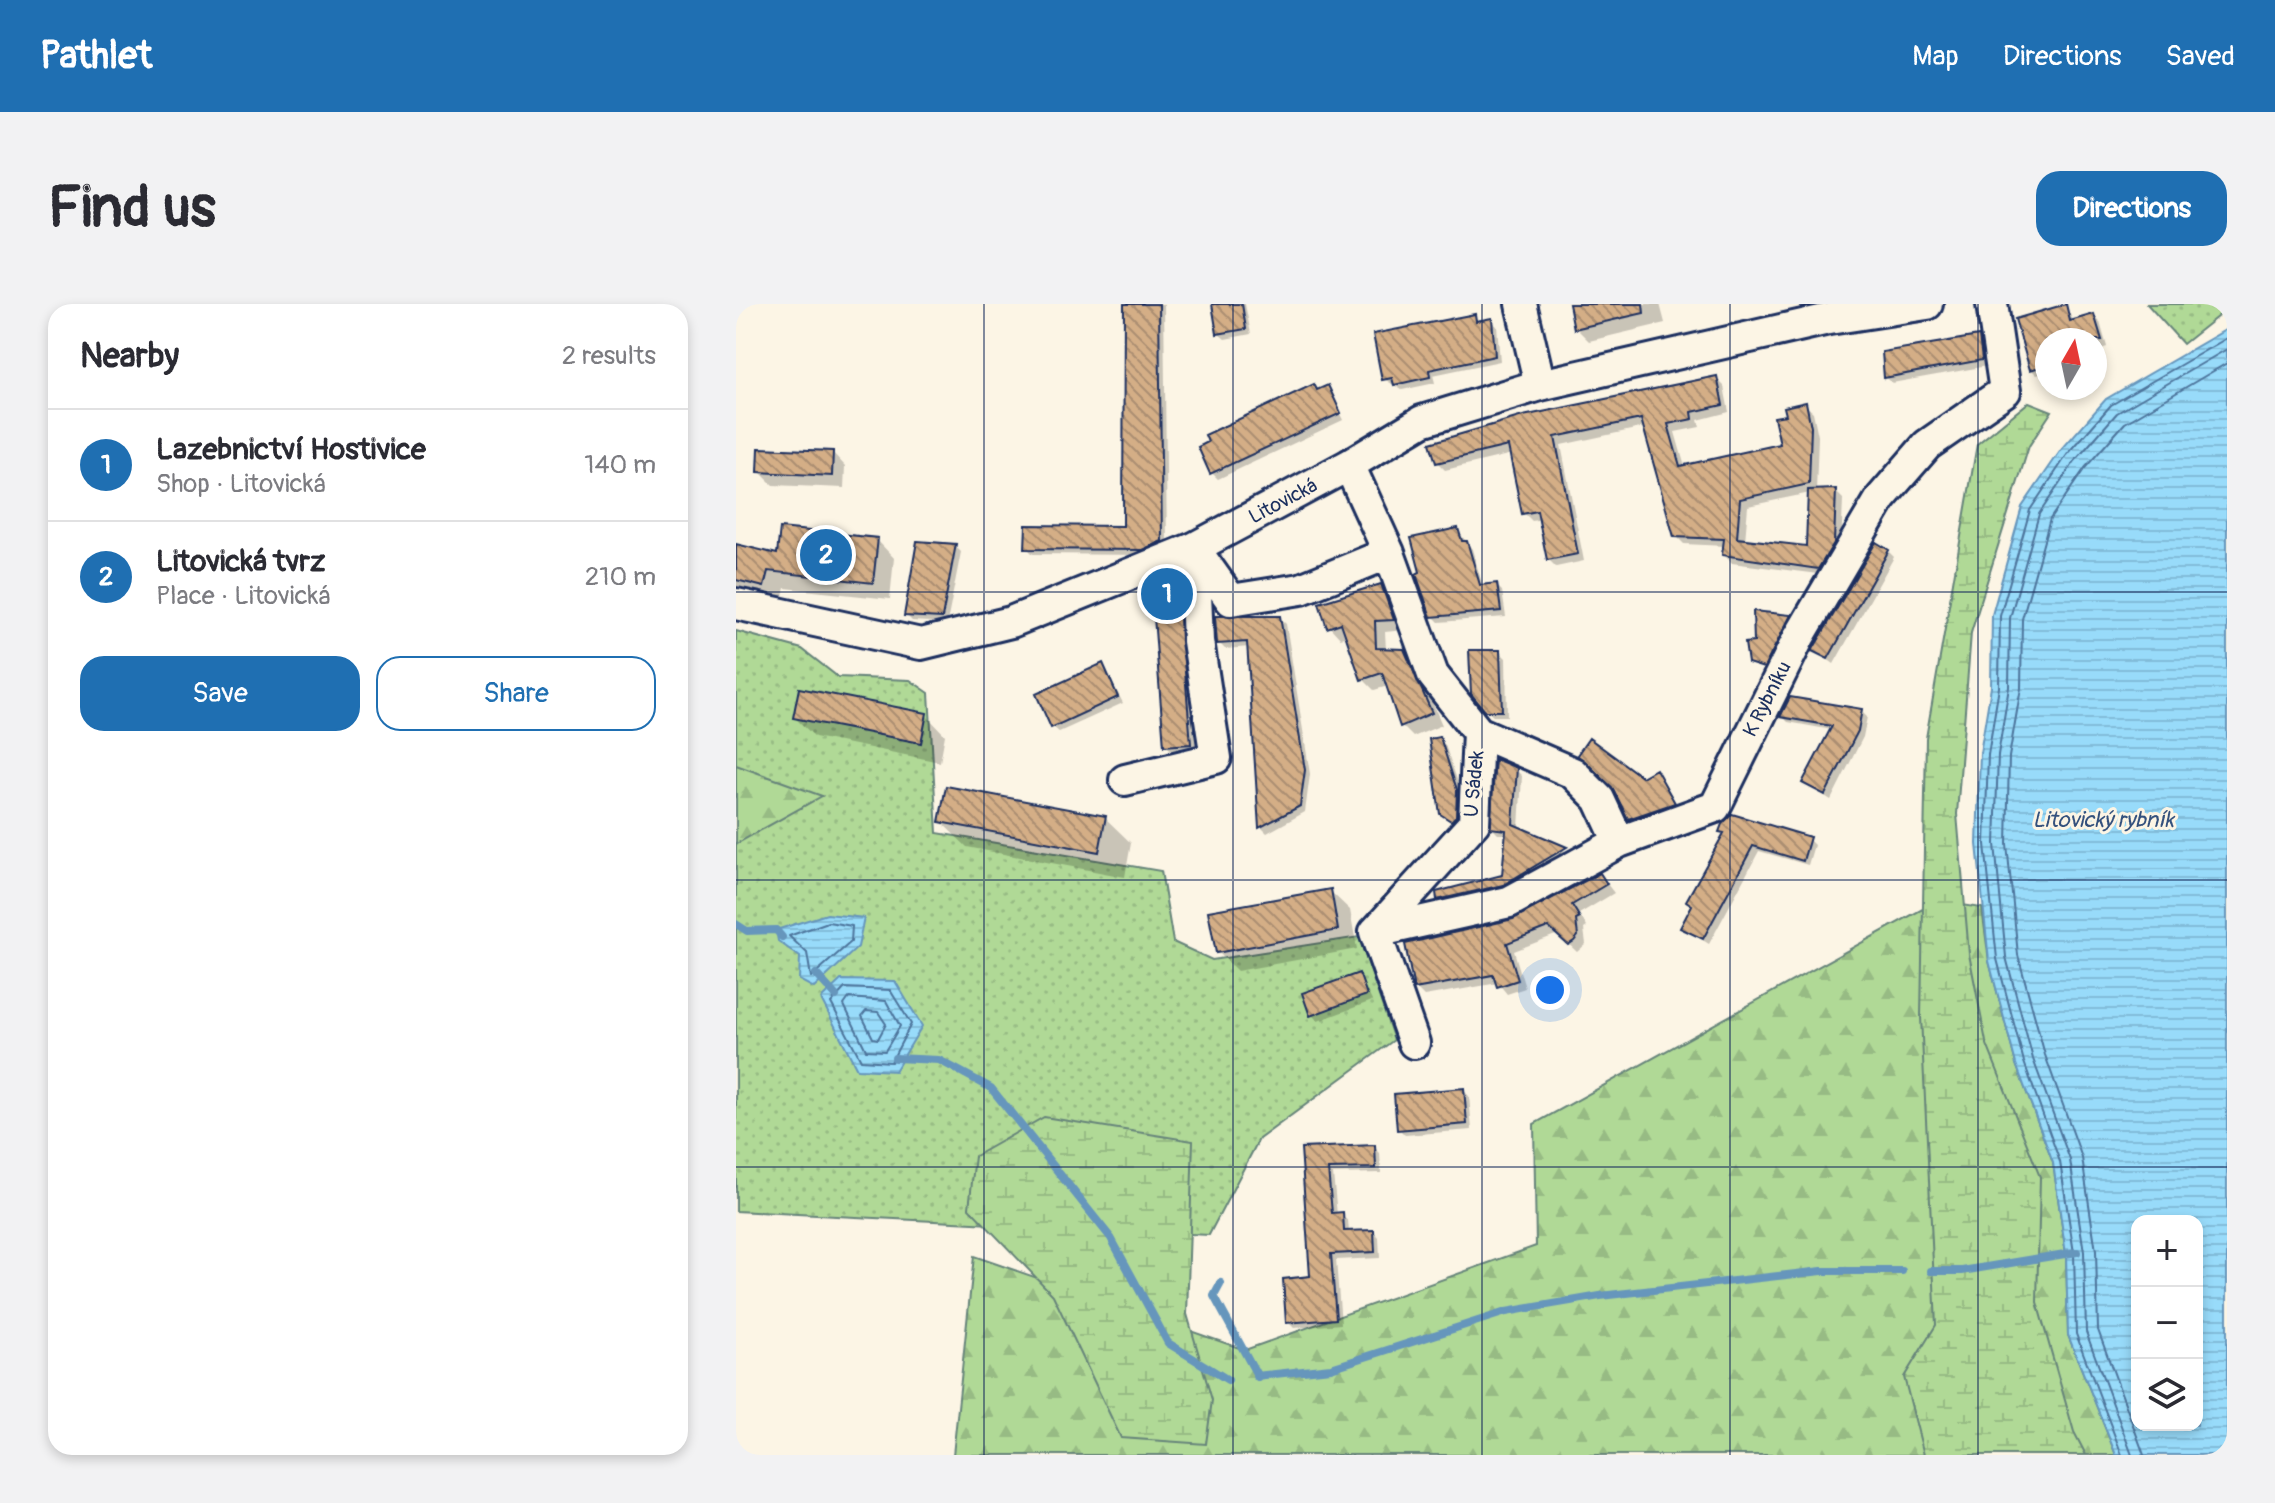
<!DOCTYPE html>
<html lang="en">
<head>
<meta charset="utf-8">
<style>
  body { margin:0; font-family:Pangolin,sans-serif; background:#f2f2f3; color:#2b2b33 }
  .controls { position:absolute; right:24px; bottom:24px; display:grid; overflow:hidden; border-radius:16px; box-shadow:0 4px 12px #0003 }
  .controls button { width:72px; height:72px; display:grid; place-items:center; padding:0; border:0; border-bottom:2px solid #e1e1e2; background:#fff; color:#2b2b33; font:40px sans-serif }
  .compass { position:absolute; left:1299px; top:24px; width:72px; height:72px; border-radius:50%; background:#fff; box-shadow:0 4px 12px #0003; rotate:9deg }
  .you { position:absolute; left:814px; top:686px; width:28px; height:28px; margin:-20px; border:6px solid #fff; border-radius:50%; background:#1a73e8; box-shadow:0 0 0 12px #1a73e833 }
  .badge { display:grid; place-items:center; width:52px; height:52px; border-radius:50%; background:#1f6fb2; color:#fff; font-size:26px; font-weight:700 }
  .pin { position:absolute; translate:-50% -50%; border:4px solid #fff; box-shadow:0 2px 8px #0006 }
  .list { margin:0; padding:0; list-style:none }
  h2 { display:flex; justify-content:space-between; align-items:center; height:104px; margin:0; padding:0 32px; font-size:34px }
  h2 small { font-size:26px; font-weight:400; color:#7c7c81 }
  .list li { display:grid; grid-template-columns:52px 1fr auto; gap:24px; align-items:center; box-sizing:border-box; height:112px; padding:0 32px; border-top:2px solid #e1e1e2 }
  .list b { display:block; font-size:30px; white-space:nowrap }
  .list p { margin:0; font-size:26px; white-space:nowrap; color:#7c7c81 }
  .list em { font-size:26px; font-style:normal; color:#7c7c81 }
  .actions { display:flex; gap:16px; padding:24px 32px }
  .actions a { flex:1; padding:18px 0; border:2px solid #1f6fb2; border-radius:24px; text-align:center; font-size:28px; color:#1f6fb2 }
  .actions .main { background:#1f6fb2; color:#fff }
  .icon { flex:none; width:44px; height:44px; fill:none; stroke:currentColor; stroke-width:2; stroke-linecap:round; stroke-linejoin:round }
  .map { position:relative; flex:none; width:1491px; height:1151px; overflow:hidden; border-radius:24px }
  header { display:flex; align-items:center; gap:48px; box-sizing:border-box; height:112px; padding:0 40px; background:#1f6fb2; color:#fff }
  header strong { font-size:38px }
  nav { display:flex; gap:44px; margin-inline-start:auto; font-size:28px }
  .intro { display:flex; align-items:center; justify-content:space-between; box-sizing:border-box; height:192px; padding:0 48px }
  h1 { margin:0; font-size:56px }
  .button { padding:20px 36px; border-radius:24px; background:#1f6fb2; color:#fff; font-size:28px; font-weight:700 }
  main { display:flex; gap:48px; padding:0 48px }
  aside { flex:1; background:#fff; border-radius:24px; box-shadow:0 4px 12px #0003 }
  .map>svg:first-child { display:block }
</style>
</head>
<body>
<header>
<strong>Pathlet</strong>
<nav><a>Map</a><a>Directions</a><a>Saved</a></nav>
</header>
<div class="intro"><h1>Find us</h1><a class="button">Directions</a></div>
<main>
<aside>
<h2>Nearby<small>2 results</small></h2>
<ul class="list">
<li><span class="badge">1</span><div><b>Lazebnictví Hostivice</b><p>Shop · Litovická</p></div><em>140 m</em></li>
<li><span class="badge">2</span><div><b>Litovická tvrz</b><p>Place · Litovická</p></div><em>210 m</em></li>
</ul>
<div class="actions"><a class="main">Save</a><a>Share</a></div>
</aside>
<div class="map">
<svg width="1491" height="1151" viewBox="0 0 1491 1151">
  <defs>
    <pattern id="grass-dots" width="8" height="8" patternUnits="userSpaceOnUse" patternTransform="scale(2)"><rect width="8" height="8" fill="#b0d996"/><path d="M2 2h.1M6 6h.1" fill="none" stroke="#97bb84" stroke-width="1.8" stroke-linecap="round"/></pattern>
    <pattern id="forest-firs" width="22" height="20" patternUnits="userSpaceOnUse" patternTransform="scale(2)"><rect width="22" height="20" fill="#b0d996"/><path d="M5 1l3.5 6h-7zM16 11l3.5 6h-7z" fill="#97bb84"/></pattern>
    <pattern id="wetland-marsh" width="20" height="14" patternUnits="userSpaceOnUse" patternTransform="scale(2)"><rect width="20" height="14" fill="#b0d996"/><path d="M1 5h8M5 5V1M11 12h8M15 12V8" fill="none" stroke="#97bb84"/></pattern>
    <pattern id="water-rules" width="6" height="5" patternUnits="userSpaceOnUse" patternTransform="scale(2)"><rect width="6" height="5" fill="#98dbfa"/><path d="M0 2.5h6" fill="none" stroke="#82bcd9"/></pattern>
    <pattern id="building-back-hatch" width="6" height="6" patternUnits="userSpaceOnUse" patternTransform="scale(2)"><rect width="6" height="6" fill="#d4ae86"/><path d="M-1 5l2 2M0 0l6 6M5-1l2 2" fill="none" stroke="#ab8e71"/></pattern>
  </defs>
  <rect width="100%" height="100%" fill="#fcf5e5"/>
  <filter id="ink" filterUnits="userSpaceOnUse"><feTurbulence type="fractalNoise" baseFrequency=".0125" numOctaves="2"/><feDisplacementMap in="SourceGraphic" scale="16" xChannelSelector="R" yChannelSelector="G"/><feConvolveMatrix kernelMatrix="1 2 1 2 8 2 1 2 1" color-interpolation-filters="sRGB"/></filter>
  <g filter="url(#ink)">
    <!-- grass -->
    <path fill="url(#grass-dots)" stroke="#66847a" stroke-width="2" d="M1411 0H1491V5L1447 40Z
      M0 327 66 345 102 373 174 376 193 389 201 529 425 567 437 638 476 656 623 633 658 736 523 835 473 931 0 907Z"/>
    <!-- forest -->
    <path fill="url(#forest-firs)" stroke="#66847a" stroke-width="2" d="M0 461 86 492 0 540Z
      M1201 597 1246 604 1253 657 1280 760 1317 859 1330 950 1332 1031 1380 1151H217L238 952 509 1046 800 942 798 820Z"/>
    <!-- wetland -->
    <path fill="url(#wetland-marsh)" stroke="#66847a" stroke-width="2" d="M1293 98 1316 107 1293 142 1235 329 1221 510 1233 650 1250 738 1304 873 1301 998 1338 1128 1350 1151H1188L1168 1073 1200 1021 1185 713 1190 434 1241 140Z
      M308 813 457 837 451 1010 476 1096 470 1140 385 1134 317 991 233 904 239 852Z"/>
    <!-- water -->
    <path fill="url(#water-rules)" stroke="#6696bc" stroke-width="2" fill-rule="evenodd" d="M1491 25V1151H1380L1332 1031 1330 950 1317 859 1280 760 1253 657 1241 540 1244 449 1255 383 1256 311 1286 203 1325 146 1370 95ZM1401 917H1461V1121H1401Z
      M91 610 128 614 122 643 78 684 63 676 64 653 42 637 40 626Z
      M105 676 159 677 186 722 159 767 121 765 85 695Z"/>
    <!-- shadow -->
    <path fill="#0003" fill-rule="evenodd" d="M390 0H428L431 243 412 251 297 250 291 244 389 224Z
      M478 0H509L515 30 489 35 483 30Z
      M835 0H924L929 19 853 37 840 24Z
      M1329 2 1338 18 1358 12 1364 18 1371 43 1359 47V36H1311V68L1301 71 1295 65Z
      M738 12 745 19 755 17 761 22 764 57 697 71 699 79 666 86 648 75Z
      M1242 34 1248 40 1251 62 1156 79 1150 73Z
      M980 74 988 82 993 108 962 116 964 123 939 128 949 163 1047 142 1052 113 1069 101 1077 108 1082 132 1080 188 1099 187 1107 195 1105 247 1090 271 996 259 988 251 989 242 948 240 940 232 909 123 825 141 848 257 820 263 812 255 805 215 796 217 788 209 776 150 709 166 701 158ZM1074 189 1072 244 1009 237 1012 202Z
      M577 82 583 88 592 84 596 88H593L607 116 482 175 476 169 475 139Z
      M97 149 109 162 108 184 37 181 24 168Z
      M722 227 736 245 747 283 760 281 766 287 770 313 703 318 697 312Z
      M141 236 158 254 154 295 49 284 45 300 0 288V242L43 252Z
      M219 242 225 248 211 319 176 317 170 311Z
      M1152 247 1158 253 1098 360 1079 346Z
      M645 282 656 294 668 326 649 328 650 346 668 347 679 358 706 421 677 433 666 422 652 382 638 386 627 375 612 332 604 334 593 322Z
      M441 286 451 296 464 449 440 451 430 441Z
      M1019 309 1054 313 1060 318 1034 369 1014 358 1020 340Z
      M544 314 550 320 574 470 569 508 531 529 525 523 514 343 489 345 483 339Z
      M764 348 770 354 771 412H757L750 406Z
      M367 361 387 399 323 428 317 423Z
      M1125 407 1131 413 1127 433 1095 496 1069 479 1096 426 1052 418 1046 412Z
      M190 411 209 431 204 458 79 433 59 414Z
      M703 435 709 441 727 493 722 522 706 509Z
      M780 466 786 472 783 524 835 550 773 586 709 600 703 595 768 573 771 530H762L756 524Z
      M919 467 943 505 900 520 878 483 906 476Z
      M369 514 395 539 389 573 231 543 205 518Z
      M985 527 1072 535 1078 541 1072 561 1023 547 973 640 946 623 989 531Z
      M864 571 878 589 843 610 851 623 848 625 850 640 841 648 822 630 778 647 789 684 771 690 762 679 688 692 680 684 778 617Z
      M594 587 614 606 621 645 501 667 482 648Z
      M623 671 636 697 582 717 576 711Z
      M727 786 733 792 736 826 669 831 663 825Z
      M638 843 644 849 645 869 597 870 601 911 612 916 613 929 638 928 643 934 644 954 600 956 605 1020 558 1024 552 1018 576 974 567 845Z"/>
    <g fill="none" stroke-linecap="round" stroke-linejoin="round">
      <!-- shore -->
      <path stroke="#4d749c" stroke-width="2" d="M92 618 116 622 115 638 75 673 71 649 53 632Z
        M109 684 154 686 175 720 155 758 125 756 95 699Z
        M113 694 150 697 164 722 149 747 130 746 108 701Z
        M130 707 142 708 150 720 142 735 137 734 126 712Z
        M1386 1151 1340 1030 1338 949 1324 858 1288 758 1261 655 1249 540 1252 451 1263 383 1264 312 1294 206 1331 151 1375 101 1491 34
        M1396 1151 1350 1028 1348 948 1334 856 1297 755 1270 653 1259 540 1262 451 1273 383 1274 314 1303 210 1339 157 1381 109 1491 45
        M1408 1151 1362 1026 1360 947 1346 854 1309 751 1282 651 1271 540 1273 453 1285 384 1286 315 1314 215 1349 164 1389 119 1491 59"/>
      <!-- stream -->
      <path stroke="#6696bc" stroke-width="8" d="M0 620 11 627 40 626 46 633
        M80 670 100 692
        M159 754 203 756 255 784 375 934 432 1039 492 1076
        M1195 967H1226L1341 948
        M485 979 478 992 522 1073
        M520 1072 595 1064 770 1008 864 992 1086 967H1166"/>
    </g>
    <!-- building -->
    <path fill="url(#building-back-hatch)" stroke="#1b2f5e" stroke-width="2" d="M388 0H423L426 237 406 246 289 245 290 221 387 222Z
      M476 0H506L510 25 481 30Z
      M833 0H907L908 9 838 25Z
      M1330 0 1334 17 1358 10 1366 36H1311V61L1294 66 1279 15Z
      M739 10 740 17 756 14 759 52 693 66 694 73 658 81 656 74 646 76 637 30Z
      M1243 32 1246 56 1148 74 1146 48Z
      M981 72 987 101 956 108 957 115 932 120 944 162 1044 140 1038 113 1050 111 1048 103 1070 98 1075 123 1073 180 1004 195 1001 234 1070 242 1072 186 1100 185 1098 239 1082 265 986 251 988 235 938 233 905 115 819 133 842 250 811 256 801 207 786 210 772 142 700 159 694 139 787 112Z
      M578 80 581 86 592 81 605 109 474 170 462 143 472 138 469 131Z
      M23 144 97 147 96 172 22 168Z
      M44 224 142 234 137 279 32 267 28 283 0 276V240L41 250Z
      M722 224 726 237H731L744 281 761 279 765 307 695 313 680 270 684 268 675 234Z
      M181 237 220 240 206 314 168 312Z
      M1140 238 1153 246 1092 355 1076 347Z
      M645 280 658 316 639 317 640 344 668 345 696 409 664 423 646 369 625 376 605 319 591 324 583 299Z
      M442 284 455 440 428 442 416 287Z
      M1017 307 1055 311 1028 364 1012 359 1009 339 1018 338Z
      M479 312H544L569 466 564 502 523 524 511 338 481 340Z
      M733 346H764L766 407H749L735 390Z
      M367 359 382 393 315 424 300 390Z
      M63 384 191 409 185 439 57 414Z
      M1054 393 1126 405 1122 427 1089 491 1066 479 1096 422 1044 413Z
      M704 433 721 486 720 512 715 517 704 510 693 435Z
      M853 434 906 473 920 465 939 499 892 515 876 483 841 451Z
      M759 455 781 464 777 520 831 543 767 581 701 596 700 588 766 571 770 526 754 524Z
      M210 482 370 512 363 548 203 518Z
      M996 510 1074 533 1067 557 1017 542 967 635 944 624 956 601 950 597 988 529 983 528 986 520Z
      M864 569 871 580 836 601 844 614 840 616 842 632 838 637 832 641 812 623 771 639 782 676 761 683 757 671 678 685 669 640 777 615Z
      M595 585 602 626 480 649 472 607Z
      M623 669 631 691 574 712 566 689Z
      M728 784 731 820 661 826 658 790Z
      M639 841 640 864 592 865 596 909 607 908 608 927 638 926 639 948 595 950 600 1015 550 1019 547 975 574 972 565 844Z"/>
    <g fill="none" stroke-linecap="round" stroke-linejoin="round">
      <!-- minor casing -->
      <g stroke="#1b2f5e" stroke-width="36">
        <path id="minor" d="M785 0 804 81
          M458 244 495 296 565 285 653 249 613 161
          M653 249 697 371 742 428 738 519 639 628 678 739
          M0 300 185 340 275 318 458 244 613 161 686 117 804 81 1093 15 1191 0
          M742 428 837 469 863 495 883 538
          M389 476 480 454 462 337 458 244
          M639 628 773 598 883 538 979 503 1063 333 1145 194 1191 141 1269 87 1256 0"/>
      </g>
      <!-- minor -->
      <use href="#minor" stroke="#fcf5e5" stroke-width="30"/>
    </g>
  </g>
  <!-- grid -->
  <path fill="none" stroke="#1b2f5e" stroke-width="2" stroke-opacity="0.55" d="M248 0V1151M497 0V1151M746 0V1151M994 0V1151M1242 0V1151M0 288H1491M0 576H1491M0 863H1491"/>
  <g text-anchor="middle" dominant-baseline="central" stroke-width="6" stroke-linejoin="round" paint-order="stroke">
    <!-- street labels -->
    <g font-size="20" fill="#1b2f5e" stroke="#fcf5e5">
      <text transform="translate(547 197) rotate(-28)">Litovická</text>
      <text transform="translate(1031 395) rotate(-63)">K Rybníku</text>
      <text transform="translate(738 480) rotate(-85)">U Sádek</text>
    </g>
    <!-- water labels -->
    <g font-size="22" font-style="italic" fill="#34517d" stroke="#fcf5e5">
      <text x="1367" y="516">Litovický rybník</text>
    </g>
  </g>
</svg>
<div class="controls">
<button>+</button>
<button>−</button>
<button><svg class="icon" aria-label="layers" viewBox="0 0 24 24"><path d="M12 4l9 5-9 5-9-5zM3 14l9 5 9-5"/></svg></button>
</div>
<svg class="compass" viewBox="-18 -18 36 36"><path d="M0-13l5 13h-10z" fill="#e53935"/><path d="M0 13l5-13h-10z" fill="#7c7c81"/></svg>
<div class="you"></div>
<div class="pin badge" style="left:431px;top:290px">1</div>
<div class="pin badge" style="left:90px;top:251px">2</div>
</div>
</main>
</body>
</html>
